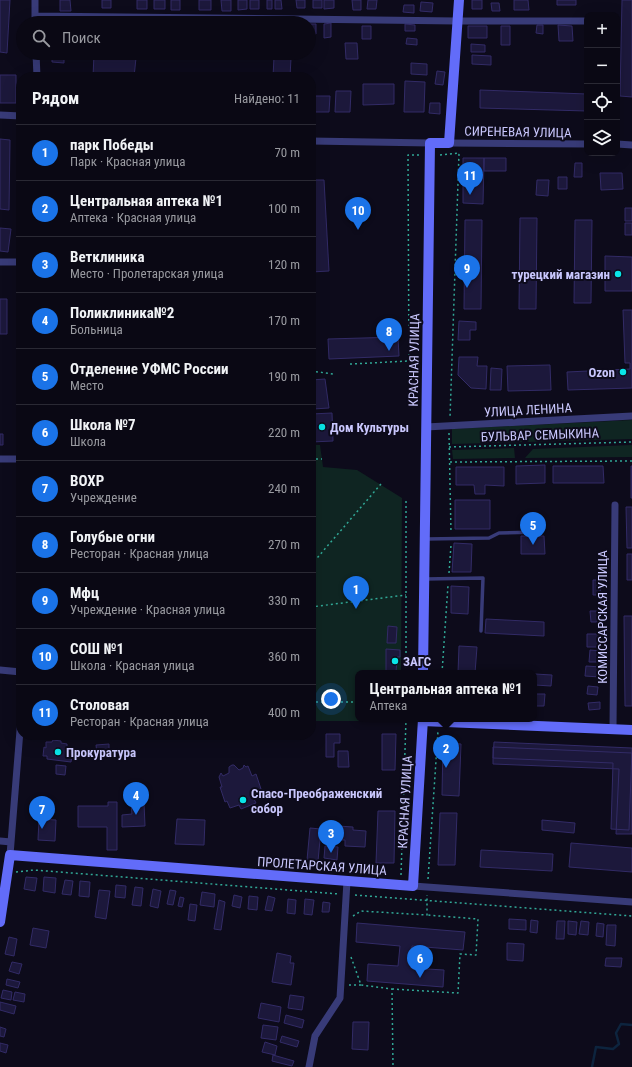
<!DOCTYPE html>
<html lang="ru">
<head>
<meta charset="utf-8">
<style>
  body { margin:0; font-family:"Roboto Condensed",sans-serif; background:#181622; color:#f1f3f6 }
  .controls { position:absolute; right:12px; top:12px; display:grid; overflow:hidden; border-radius:8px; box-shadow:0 4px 16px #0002 }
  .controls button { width:36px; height:36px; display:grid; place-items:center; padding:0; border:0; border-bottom:1px solid #2a2934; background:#0a0814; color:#f1f3f6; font:20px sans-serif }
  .you { position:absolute; left:331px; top:699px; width:14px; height:14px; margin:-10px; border:3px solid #fff; border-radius:50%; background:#1a73e8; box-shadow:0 0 0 6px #1a73e833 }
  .badge { display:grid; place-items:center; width:26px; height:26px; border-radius:50%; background:#1a73e8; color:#fff; font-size:13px; font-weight:700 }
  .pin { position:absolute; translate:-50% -33px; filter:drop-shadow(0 1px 2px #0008) }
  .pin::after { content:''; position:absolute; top:21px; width:14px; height:12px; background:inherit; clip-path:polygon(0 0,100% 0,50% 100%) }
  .popup { position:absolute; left:355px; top:670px; width:182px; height:52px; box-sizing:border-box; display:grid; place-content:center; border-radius:8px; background:#0a0814; filter:drop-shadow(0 1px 3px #0005); font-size:13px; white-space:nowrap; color:#999aa0 }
  .popup b { font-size:15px; color:#f1f3f6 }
  .popup::after { content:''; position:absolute; left:50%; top:100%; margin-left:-8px; border:8px solid transparent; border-top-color:#0a0814 }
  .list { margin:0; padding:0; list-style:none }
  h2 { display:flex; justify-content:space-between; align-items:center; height:52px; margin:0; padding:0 16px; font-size:17px }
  h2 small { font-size:13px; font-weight:400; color:#999aa0 }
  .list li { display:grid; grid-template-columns:26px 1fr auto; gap:12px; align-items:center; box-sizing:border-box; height:56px; padding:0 16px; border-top:1px solid #2a2934 }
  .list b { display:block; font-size:15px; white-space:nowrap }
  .list p { margin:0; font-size:13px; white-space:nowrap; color:#999aa0 }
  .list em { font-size:13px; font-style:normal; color:#999aa0 }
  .icon { flex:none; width:22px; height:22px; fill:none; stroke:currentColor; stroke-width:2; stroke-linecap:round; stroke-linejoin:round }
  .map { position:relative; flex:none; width:632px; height:1067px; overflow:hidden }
  .search { position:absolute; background:#0a0814; box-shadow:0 4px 16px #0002; left:16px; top:16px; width:300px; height:44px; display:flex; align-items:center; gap:10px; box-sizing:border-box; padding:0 14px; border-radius:22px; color:#999aa0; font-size:15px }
  .panel { position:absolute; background:#0a0814; box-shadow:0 4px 16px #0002; left:16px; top:72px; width:300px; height:668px; border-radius:16px }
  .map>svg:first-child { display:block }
</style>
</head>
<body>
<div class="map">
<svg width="632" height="1067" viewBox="0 0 632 1067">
  <rect width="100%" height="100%" fill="#0d0b1b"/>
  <!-- green -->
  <path fill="#0f2522" d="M632 420V439L452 444V429Z
    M311 445H320L323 467 357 470 402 498 401 673H358V719H400V721H311Z
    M632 445V457L525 458 533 449Z
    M514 448 515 458 453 459 452 450Z"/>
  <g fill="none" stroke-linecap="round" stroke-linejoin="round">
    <!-- stream -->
    <path stroke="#0d243e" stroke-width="2.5" d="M592 1067 596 1047 613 1049 619 1044 616 1033 621 1024 632 1025"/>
  </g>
  <!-- building -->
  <path fill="#1c183b" stroke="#322b66" d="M0 0H10L7 53 0 52Z
    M60 0H70L71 11H60Z
    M102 0H111V8H102Z
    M137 0H147V9H137Z
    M154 0H165V9H154Z
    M171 0H180V10H171Z
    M199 0H211V10H199Z
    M221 0H231V11H222Z
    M238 0H247V9L238 10Z
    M250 0H259V9H250Z
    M267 0H272V9H267Z
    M275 0H281L282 9H275Z
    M296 0H305V8H297Z
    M313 0H322V8H313Z
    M324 0H334V8L324 9Z
    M352 0H361V10H353Z
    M368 0H377L376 9H367Z
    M472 0H482V9H472Z
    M514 0H528L529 10H514Z
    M557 0H576V5H557Z
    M622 0H632V97L620 96Z
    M421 2 433 3 432 12 420 11Z
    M491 3H499L500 11H492Z
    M404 5H414V13L403 12Z
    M54 21H117V23H54Z
    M331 23V37L324 38V24Z
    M309 24H316V34H309Z
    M405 24 415 25V31H405Z
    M537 25H543V34L536 33Z
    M558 25 572 26 573 41H559Z
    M362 26H371V39H362Z
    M468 26H487V38H468Z
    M501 26H510V45H501Z
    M407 38 417 39V45L406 44Z
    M345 43H357L358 59H346Z
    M471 44 485 45V52H471Z
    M52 53H64V63L52 62Z
    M94 54 136 58 134 77H93Z
    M472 55 491 56V65L472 64Z
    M274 57 291 58 290 77H273Z
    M411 63 427 64V75L411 74Z
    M437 71 445 72 443 85 435 84Z
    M0 75H16V103H0Z
    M405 81 425 82 424 112H404Z
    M363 84H394V104L363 105Z
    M480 90 587 94V111L480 108Z
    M336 91H351L350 112H335Z
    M311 96H330L329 112H311Z
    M430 103H440V114L429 113Z
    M0 139 10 140 9 210 0 209Z
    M463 158H484L483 204 463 203Z
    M484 158H506V171H484Z
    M575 163H582V177H574Z
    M600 173H622L623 189 601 190Z
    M558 177H567V189H558Z
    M311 180H324L329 271 311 272Z
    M537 180H549L548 196 536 195Z
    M625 208H632V221H625Z
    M520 218H537L536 309H519Z
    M465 220H482L481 309H464Z
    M575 220H592L591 303H574Z
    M625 223H632V235H625Z
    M0 228 11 229 8 252 0 251Z
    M605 256 632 257V291H605Z
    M0 299H7V334H0Z
    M623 310H632V388L568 390 567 372 630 369V363H625Z
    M459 321 476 322V330H470V340H458Z
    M398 337 399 356 329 359 328 339Z
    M459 357H478L477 366H487L486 389 471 388 458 375Z
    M550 365 551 390 508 391 507 366Z
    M491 368 502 369 501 390H490Z
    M325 379 329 408 313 409 311 380Z
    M332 413 333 441 311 442V414Z
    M0 434H3V445H0Z
    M545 465V483L516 484V466Z
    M553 466H603L604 483H553Z
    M631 466H632V498H631Z
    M456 467H504V486L485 485V494H475L474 485H456Z
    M455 500H490V529H455Z
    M626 507H632V548H627Z
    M521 536H544L545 554H521Z
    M454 543 472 544 471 572H452Z
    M627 554H632V580H627Z
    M593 580H601L600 595H593Z
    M451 586 469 587 468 614 451 613Z
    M590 611H600V622H591Z
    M624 616H632V706H625Z
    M486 619 544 622V636L485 633Z
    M388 626 397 627 396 643H387Z
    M587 634H599V647H587Z
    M459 646 477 647 475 673H458Z
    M386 649 400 650V657H397L396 673H386Z
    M590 650 602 651 601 662H589Z
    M586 666 601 667 600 677 585 676Z
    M535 674 552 675 551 686 535 685Z
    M588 686 598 687 597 695 587 694Z
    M535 694H545L544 706H535Z
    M600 702V709L589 710 588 703Z
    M326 734H340V743H334V757H326Z
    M382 734H396L395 770H382Z
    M53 740 61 741V743L67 744V748H73L71 762 47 759V756H43L44 747 46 748V742H52Z
    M494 742 632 748 629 830 611 829 613 763 493 758Z
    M443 743 461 744 459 796 442 795Z
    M109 744V753L97 754 96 745Z
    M493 747 632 753V834H616L619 769 493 764Z
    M338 751H348L349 767H338Z
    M56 765 66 766 65 775 56 774Z
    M232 765H234L239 770 243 768 244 765 246 767 248 766 252 776 256 774 261 789 258 790 260 797 254 799 256 803 241 809 239 805 230 808 227 801 225 802 220 787H222L219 777 221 773 223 776 229 773V767Z
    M108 802H117V850H107V827H78V806H108Z
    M144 803 145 826 122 827V815L132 814 131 804Z
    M378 811H395L394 863H376Z
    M440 813H457L455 865H438Z
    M39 819 56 820 55 841 38 840Z
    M177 819 205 820 204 845 175 844Z
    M542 820 575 823 574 833 542 830Z
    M338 826 353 827V830L366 831 365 847 345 846V840H338Z
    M310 828 321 829 318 861 307 860Z
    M571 843 632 848V872L569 867Z
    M325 846 338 847 337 860 324 858Z
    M481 850 553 854 552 871 480 867Z
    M26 877 37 878 35 891 24 889Z
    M44 877 56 878 55 893 43 891Z
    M65 880 73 881 71 895 62 894Z
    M80 881 90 882 89 897 79 896Z
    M116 885 126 886 125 898 115 897Z
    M135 887 143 888 141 906 132 905Z
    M153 889 161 891 158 908 150 906Z
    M99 890 110 891 106 919 95 917Z
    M170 890 176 891 173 905 167 904Z
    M202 892 215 894 214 907 200 905Z
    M234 895 242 897 240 908 232 906Z
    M249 896 258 897 257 910 248 909Z
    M268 896 275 898 272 911 265 910Z
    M180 897 184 898 182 907 178 906Z
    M288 899 296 900 295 914 287 913Z
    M305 899 314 900 312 915 304 914Z
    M219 900 225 902 221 930 214 929Z
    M323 902 330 903 329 912H322Z
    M190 904 197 905 195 921 188 920Z
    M509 919 526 920V930L509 929Z
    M531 920 538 921 537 933 530 932Z
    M557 921H565L564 939H556Z
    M568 921 577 922 576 935 568 934Z
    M581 921 589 922 588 935 579 934Z
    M357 923 465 932 463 950 412 946 411 968 444 970 443 987 367 981 368 964 398 966 400 946 356 942Z
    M597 923 604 924 603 937 596 936Z
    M607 925H616L615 946 606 945Z
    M33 928 49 931 46 948 30 945Z
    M9 937 17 939 14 956 5 954Z
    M507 943 524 944 523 961 507 960Z
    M277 953 291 956 290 963H294L291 985 272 982Z
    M606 958H622L621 967 605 966Z
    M12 962 22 964 19 974 9 971Z
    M7 979 20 982 18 988 6 985Z
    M3 990 12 992 11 1000 1 998Z
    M15 992 25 994 24 1002 13 1000Z
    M290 995 304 997 302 1010 288 1008Z
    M0 1002 16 1006 14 1014 0 1010Z
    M261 1003 281 1007 279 1022 258 1018Z
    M286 1015 304 1020 302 1028 284 1023Z
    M353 1022H369L368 1050 352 1049Z
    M263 1025 278 1027 276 1040 261 1038Z
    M0 1027 6 1029 4 1037 0 1036Z
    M282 1036 299 1041 297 1047 280 1042Z
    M265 1042 277 1046 275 1055 262 1052Z
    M0 1043 8 1045 6 1053 0 1051Z
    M273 1055 294 1061 292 1066 272 1061Z"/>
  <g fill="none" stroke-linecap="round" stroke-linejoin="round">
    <!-- path -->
    <path stroke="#31a896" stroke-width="1.5" stroke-dasharray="2 3" stroke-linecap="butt" d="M440 155 459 153 450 418
      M350 364 409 361
      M311 371 333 374
      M409 376 408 155H420
      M449 433 451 533
      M449 447 632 442
      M311 459H322
      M450 462 632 461
      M311 565 381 484
      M449 573 451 545
      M311 607 406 595
      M406 673V498
      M442 673 448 585
      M311 702H358
      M16 872 34 870 339 894
      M401 875 406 719
      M428 879 438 731
      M355 895 632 916
      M353 916 361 911 427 915V895
      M351 957 361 985 392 989 393 1067
      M349 985H361
      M392 989 458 993 460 954 476 955 478 919 427 915"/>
    <!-- lane -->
    <path stroke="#383b78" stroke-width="3.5" d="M426 539 489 538 499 533 539 532
      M425 579 483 578 481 631"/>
    <!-- street -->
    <path stroke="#383b78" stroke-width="7" d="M35 16 457 21H587
      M35 23V0
      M36 53 37 77
      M0 115 21 116
      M311 141 430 143
      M449 143 587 144
      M617 144 632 145
      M0 262H21
      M426 427 632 416
      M0 459H21
      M0 670 21 672
      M613 729 615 505
      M0 841 11 842
      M10 855 21 718
      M413 886 632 902
      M309 1067 315 1036 340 998 347 881"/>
    <!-- secondary -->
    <path stroke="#626cf9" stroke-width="10" d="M423 673 430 143H449L459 0
      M423 721 632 730
      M0 922 10 855 413 886 423 719"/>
  </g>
  <!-- markers -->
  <g fill="#09e5e8" stroke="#0d0b1b" stroke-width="1.5">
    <circle cx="618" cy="274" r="4"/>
    <circle cx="623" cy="372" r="4"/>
    <circle cx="322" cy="427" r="4"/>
    <circle cx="395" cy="661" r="4"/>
    <circle cx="58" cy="752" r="4"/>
    <circle cx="243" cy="800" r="4"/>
  </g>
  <g text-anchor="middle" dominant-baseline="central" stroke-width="4" stroke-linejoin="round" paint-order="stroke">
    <!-- street labels -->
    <g font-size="13" fill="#c9c7fd" stroke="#0d0b1b">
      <text transform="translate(518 132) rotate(1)">СИРЕНЕВАЯ УЛИЦА</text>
      <text transform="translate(414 360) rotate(-89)">КРАСНАЯ УЛИЦА</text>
      <text transform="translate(528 410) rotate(-3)">УЛИЦА ЛЕНИНА</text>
      <text transform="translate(540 435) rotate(-2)">БУЛЬВАР СЕМЫКИНА</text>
      <text transform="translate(602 617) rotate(-90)">КОМИССАРСКАЯ УЛИЦА</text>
      <text transform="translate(405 802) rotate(-87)">КРАСНАЯ УЛИЦА</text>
      <text transform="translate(322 866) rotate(4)">ПРОЛЕТАРСКАЯ УЛИЦА</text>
    </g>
    <!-- poi labels -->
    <g font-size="13" font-weight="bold" fill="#c9c7fd" stroke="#0d0b1b" text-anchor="start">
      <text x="610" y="274" text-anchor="end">турецкий магазин</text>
      <text x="615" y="372" text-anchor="end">Ozon</text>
      <text x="330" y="427">Дом Культуры</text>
      <text x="403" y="661">ЗАГС</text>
      <text x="66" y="752">Прокуратура</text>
      <text x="251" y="793">Спасо-Преображенский<tspan x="251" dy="15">собор</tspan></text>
    </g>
  </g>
</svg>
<div class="controls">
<button>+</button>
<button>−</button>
<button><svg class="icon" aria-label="locate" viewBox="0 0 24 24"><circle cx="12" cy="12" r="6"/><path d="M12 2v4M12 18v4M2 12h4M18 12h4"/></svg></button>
<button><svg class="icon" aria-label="layers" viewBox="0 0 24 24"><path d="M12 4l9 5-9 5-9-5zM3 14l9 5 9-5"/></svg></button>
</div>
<div class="you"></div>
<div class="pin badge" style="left:356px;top:609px">1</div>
<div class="pin badge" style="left:446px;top:768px">2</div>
<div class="popup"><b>Центральная аптека №1</b>Аптека</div>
<div class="pin badge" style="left:331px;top:853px">3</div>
<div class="pin badge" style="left:136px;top:815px">4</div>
<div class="pin badge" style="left:533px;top:545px">5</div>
<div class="pin badge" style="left:420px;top:978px">6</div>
<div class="pin badge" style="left:42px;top:829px">7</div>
<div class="pin badge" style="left:389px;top:351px">8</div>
<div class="pin badge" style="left:467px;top:288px">9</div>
<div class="pin badge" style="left:358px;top:230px">10</div>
<div class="pin badge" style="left:470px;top:195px">11</div>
<div class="search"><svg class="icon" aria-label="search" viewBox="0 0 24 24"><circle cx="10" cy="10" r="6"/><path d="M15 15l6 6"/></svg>Поиск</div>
<section class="panel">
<h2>Рядом<small>Найдено: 11</small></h2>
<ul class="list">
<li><span class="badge">1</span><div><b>парк Победы</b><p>Парк · Красная улица</p></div><em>70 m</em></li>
<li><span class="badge">2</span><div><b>Центральная аптека №1</b><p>Аптека · Красная улица</p></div><em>100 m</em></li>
<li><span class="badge">3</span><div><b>Ветклиника</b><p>Место · Пролетарская улица</p></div><em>120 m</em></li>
<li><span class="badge">4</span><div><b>Поликлиника№2</b><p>Больница</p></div><em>170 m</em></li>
<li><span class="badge">5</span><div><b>Отделение УФМС России</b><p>Место</p></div><em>190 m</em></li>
<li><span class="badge">6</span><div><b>Школа №7</b><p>Школа</p></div><em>220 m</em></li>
<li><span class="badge">7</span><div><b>ВОХР</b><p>Учреждение</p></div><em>240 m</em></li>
<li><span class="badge">8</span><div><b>Голубые огни</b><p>Ресторан · Красная улица</p></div><em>270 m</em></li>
<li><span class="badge">9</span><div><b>Мфц</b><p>Учреждение · Красная улица</p></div><em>330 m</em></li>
<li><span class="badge">10</span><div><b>СОШ №1</b><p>Школа · Красная улица</p></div><em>360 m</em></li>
<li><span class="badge">11</span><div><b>Столовая</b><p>Ресторан · Красная улица</p></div><em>400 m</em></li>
</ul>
</section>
</div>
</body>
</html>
